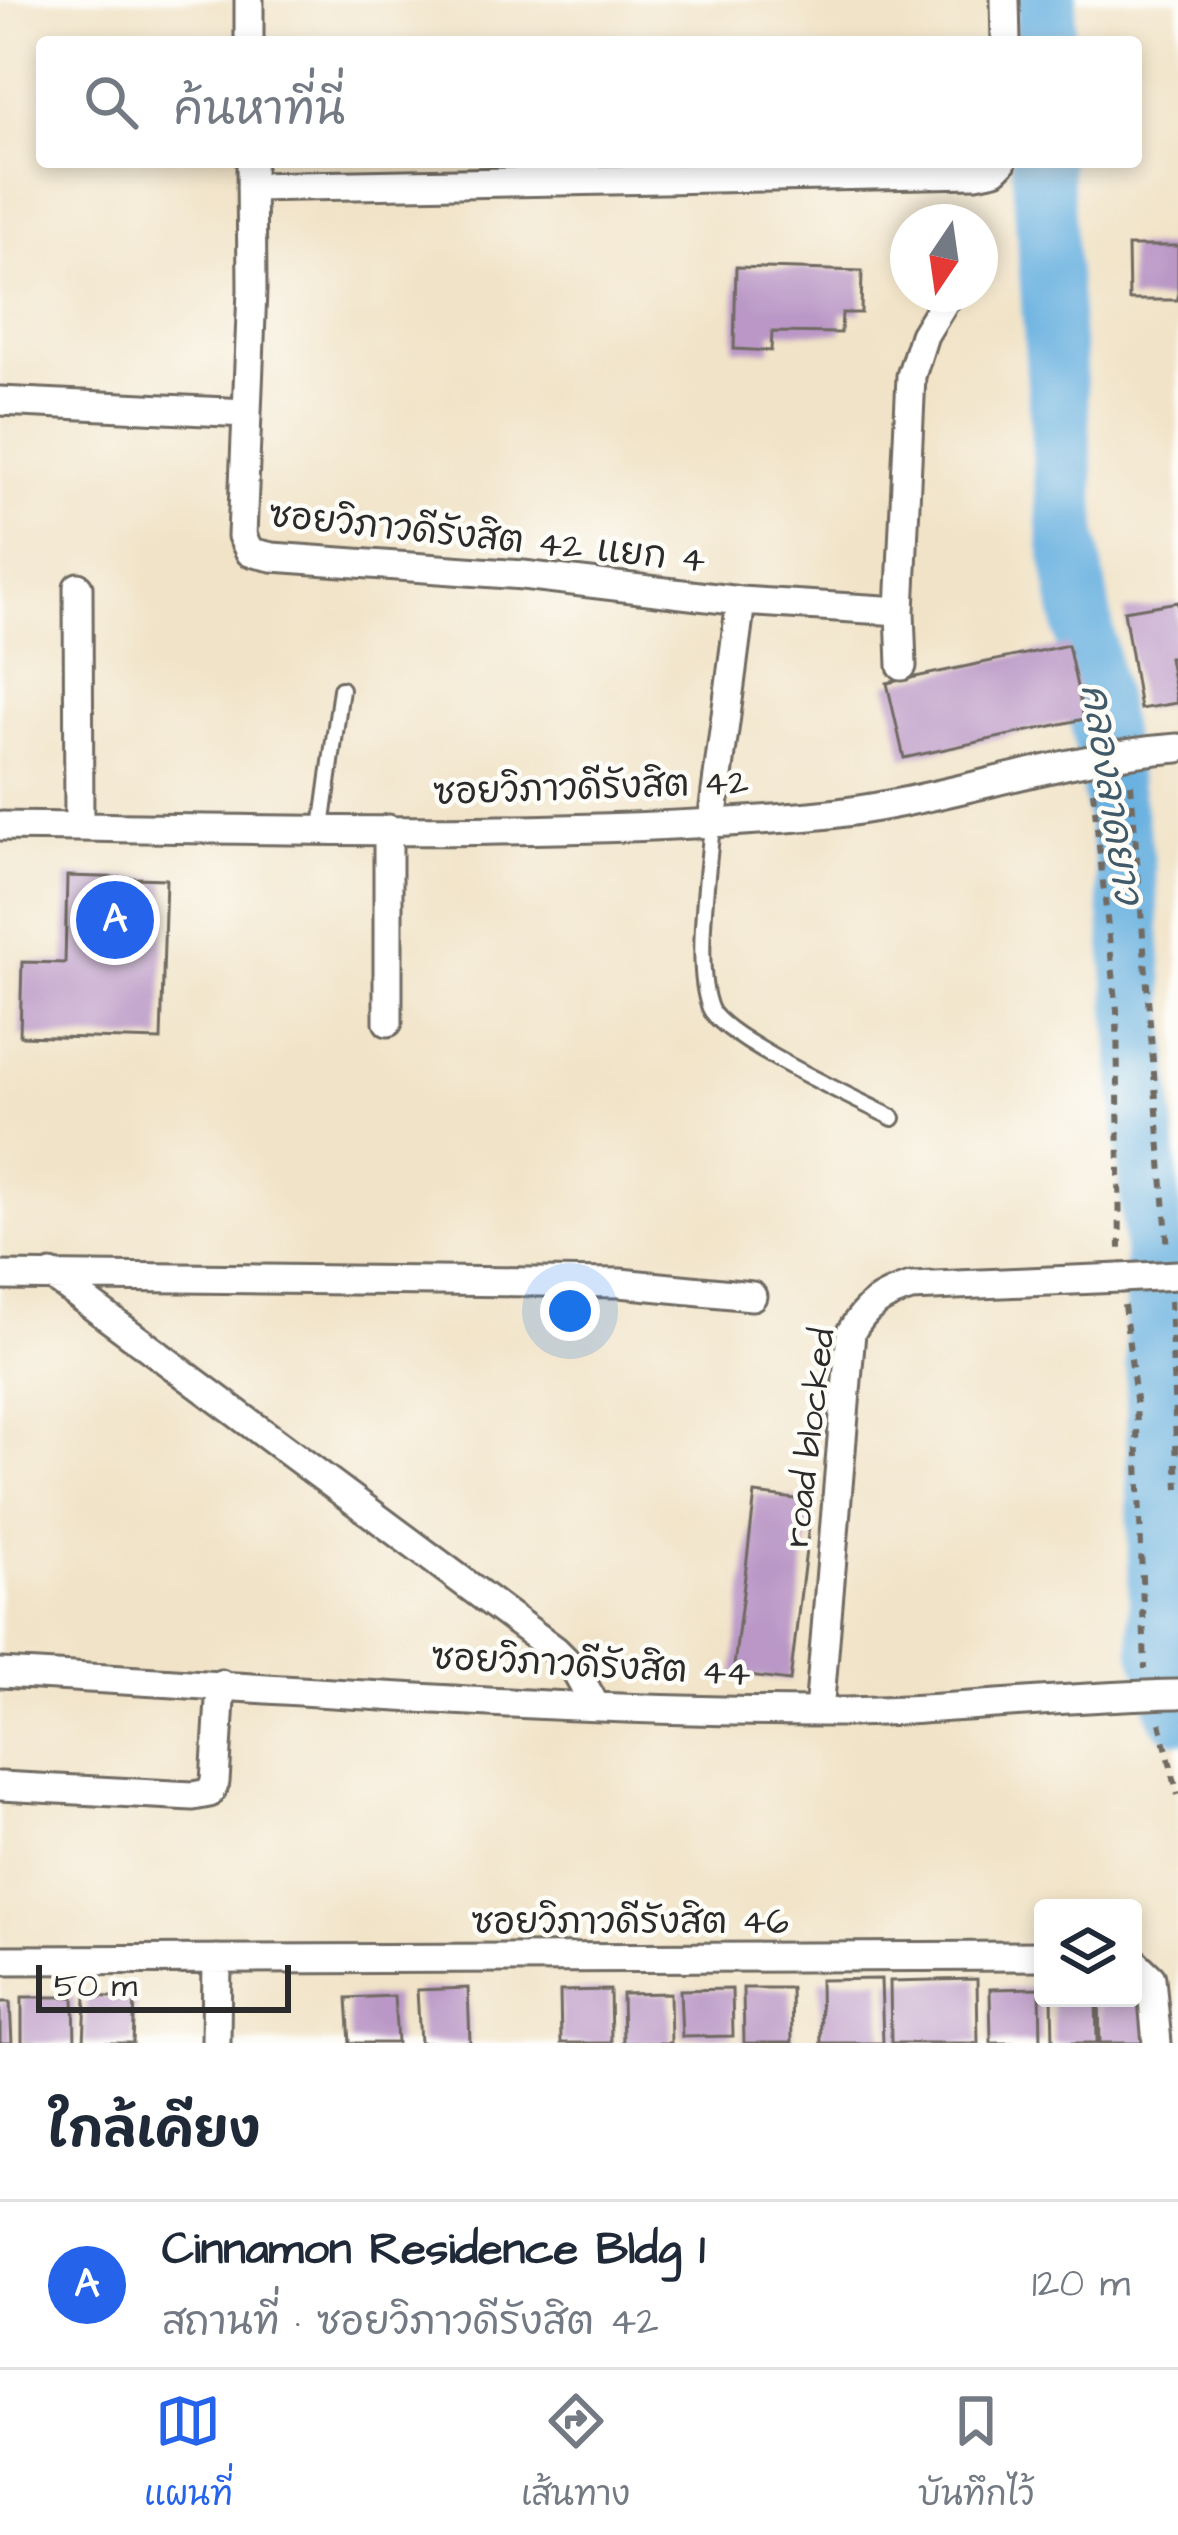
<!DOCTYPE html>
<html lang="th">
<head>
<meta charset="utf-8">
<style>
  body { margin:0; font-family:"Architects Daughter","Playpen Sans Thai",sans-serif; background:#f6f6f7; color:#1f2937 }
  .controls { position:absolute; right:36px; bottom:36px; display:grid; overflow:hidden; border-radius:12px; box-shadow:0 6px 18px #0003 }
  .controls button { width:108px; height:108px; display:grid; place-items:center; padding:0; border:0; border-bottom:3px solid #e0e1e3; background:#fff; color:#1f2937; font:60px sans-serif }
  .compass { position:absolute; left:890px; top:204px; width:108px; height:108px; border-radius:50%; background:#fff; box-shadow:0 6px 18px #0003; rotate:193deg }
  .scale { position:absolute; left:36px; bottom:30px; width:255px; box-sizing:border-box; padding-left:12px; border:6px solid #2b2b2b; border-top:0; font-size:33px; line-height:42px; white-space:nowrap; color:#2b2b2b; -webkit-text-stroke:9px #fdfcf7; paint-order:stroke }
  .you { position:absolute; left:570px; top:1311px; width:42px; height:42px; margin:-30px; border:9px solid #fff; border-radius:50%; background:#1a73e8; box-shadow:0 0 0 18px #1a73e833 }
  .badge { display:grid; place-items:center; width:78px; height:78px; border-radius:50%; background:#2563eb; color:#fff; font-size:39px; font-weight:700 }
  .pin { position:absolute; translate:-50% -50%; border:6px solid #fff; box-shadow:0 3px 12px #0006 }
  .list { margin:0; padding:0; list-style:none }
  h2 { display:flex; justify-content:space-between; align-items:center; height:156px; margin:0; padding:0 48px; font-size:51px }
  h2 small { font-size:39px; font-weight:400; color:#747a83 }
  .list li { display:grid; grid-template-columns:78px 1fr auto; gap:36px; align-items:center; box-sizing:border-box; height:168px; padding:0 48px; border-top:3px solid #e0e1e3 }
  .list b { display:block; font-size:45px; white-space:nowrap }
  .list p { margin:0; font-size:39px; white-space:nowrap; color:#747a83 }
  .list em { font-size:39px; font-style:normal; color:#747a83 }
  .icon { flex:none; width:66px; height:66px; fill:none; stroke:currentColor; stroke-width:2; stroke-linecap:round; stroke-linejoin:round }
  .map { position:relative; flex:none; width:1178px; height:2043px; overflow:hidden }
  .search { position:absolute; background:#fff; box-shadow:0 6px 18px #0003; left:36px; right:36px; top:36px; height:132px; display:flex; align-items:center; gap:30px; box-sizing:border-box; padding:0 42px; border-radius:12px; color:#747a83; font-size:45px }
  .sheet { height:324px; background:#fff }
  nav { display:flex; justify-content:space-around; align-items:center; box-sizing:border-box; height:168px; border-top:3px solid #e0e1e3; background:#fff; font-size:33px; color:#747a83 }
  nav a { display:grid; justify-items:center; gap:6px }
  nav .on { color:#2563eb }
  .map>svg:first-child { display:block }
</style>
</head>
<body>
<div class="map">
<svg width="1178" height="2043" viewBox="0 0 1178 2043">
  <rect width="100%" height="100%" fill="#fdfcf7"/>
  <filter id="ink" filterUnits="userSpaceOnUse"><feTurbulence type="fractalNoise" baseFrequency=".00833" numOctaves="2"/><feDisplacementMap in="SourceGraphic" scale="24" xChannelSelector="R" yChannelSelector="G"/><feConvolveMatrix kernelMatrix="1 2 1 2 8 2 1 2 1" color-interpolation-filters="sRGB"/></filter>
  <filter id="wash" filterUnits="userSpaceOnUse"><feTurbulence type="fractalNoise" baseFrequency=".004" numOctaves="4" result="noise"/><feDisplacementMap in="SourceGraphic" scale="48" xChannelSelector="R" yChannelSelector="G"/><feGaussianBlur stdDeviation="2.7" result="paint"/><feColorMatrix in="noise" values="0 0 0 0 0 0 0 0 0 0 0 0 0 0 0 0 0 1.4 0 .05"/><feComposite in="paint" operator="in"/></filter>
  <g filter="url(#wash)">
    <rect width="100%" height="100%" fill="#f1e3c7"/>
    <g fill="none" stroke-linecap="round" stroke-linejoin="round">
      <!-- river -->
      <path stroke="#69b1e0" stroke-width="60" d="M1044 42 1047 0
        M1041 162 1068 539 1125 863 1154 1253 1159 1646 1178 1713"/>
    </g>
    <g id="blocks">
      <!-- building -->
      <path fill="#ba97c6" d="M1128 246H1178V300H1129Z
        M736 267 862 271 861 313H842L841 333 772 332 771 351 734 349Z
        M1178 602V657L1169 658 1177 703 1140 709 1124 611Z
        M1068 645 1084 719 904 758 887 683Z
        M67 876 166 879 161 1040 20 1036 22 962 65 963Z
        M755 1494 812 1501 790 1681 733 1674Z
        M881 1979 883 2043H821L820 1980Z
        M977 1979 978 2043H891L890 1981Z
        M1149 1986 1150 2043H1100L1099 1998H1133V1987Z
        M468 1988 470 2043H420L417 1990Z
        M743 1988H791L792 2043H744Z
        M1040 1988 1041 2043H991L990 1989Z
        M732 1989 733 2036 682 2037 680 1990Z
        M610 1990 611 2043H561L560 1991Z
        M670 1993 671 2043H623L622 1994Z
        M86 1996 135 1998 133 2043H84Z
        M394 1996 397 2043H350L347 1998Z
        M22 1997H74L75 2043H22Z
        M1052 1998H1096L1097 2043H1053Z
        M0 2002H10L12 2043H0Z"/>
    </g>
  </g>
  <g filter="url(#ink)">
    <use href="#blocks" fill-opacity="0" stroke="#706b62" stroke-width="3"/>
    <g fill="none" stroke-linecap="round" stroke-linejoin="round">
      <!-- lane casing -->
      <g stroke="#706b62" stroke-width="20">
        <path id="lane" d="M712 822C709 870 693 965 710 1008 722 1038 858 1100 893 1118
          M322 828 341 689"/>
      </g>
      <!-- street casing -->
      <g stroke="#706b62" stroke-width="33">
        <path id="street" d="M1005 0 1006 42
          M249 42V0
          M251 162 252 290 242 536 250 552 272 557 523 575 741 601 712 822
          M251 187 976 173 995 169 1002 162
          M0 401 247 413
          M78 587 79 827
          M741 601 900 611
          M902 666 900 611 911 376 924 335 946 299
          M0 826C270 829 542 839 811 816 936 805 1053 757 1178 748
          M388 1022V829
          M51 1275 555 1650 576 1671 595 1705
          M0 1276 620 1283 752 1296
          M0 1673C273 1687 552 1712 825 1712 943 1712 1060 1696 1178 1694
          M819 1712 851 1332C866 1306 881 1296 911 1287L1120 1278
          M0 1786 193 1796 209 1793 215 1782 221 1684
          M0 1960 1043 1956
          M1133 1961 1151 1978 1157 2043
          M216 2043 217 1959"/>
      </g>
      <!-- path -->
      <path stroke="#706b62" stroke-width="6" stroke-dasharray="9 9" stroke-linecap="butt" d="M1131 784 1168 1250
        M1093 791 1117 1010 1120 1250
        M1170 1301 1178 1489
        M1124 1305 1136 1399 1145 1669
        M1160 1723 1178 1795"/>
      <!-- lane -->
      <use href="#lane" stroke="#fff" stroke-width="14"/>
      <!-- street -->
      <use href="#street" stroke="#fff" stroke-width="27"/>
      <!-- street-bridge casing -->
      <g stroke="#706b62" stroke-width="33" stroke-linecap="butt">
        <path id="street-bridge" d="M1120 1278 1178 1275"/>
      </g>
      <!-- street-bridge -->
      <use href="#street-bridge" stroke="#fff" stroke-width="27"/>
    </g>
  </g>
  <g text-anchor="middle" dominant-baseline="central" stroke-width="9" stroke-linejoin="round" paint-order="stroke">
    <!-- street labels -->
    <g font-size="36" fill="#2b2b2b" stroke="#fdfcf7">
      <text transform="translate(487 538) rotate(6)">ซอยวิภาวดีรังสิต 42 แยก 4</text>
      <text transform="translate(591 788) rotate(-2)">ซอยวิภาวดีรังสิต 42</text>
      <text transform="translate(810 1438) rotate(-83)">road blocked</text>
      <text transform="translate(591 1666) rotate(3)">ซอยวิภาวดีรังสิต 44</text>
      <text x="630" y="1922">ซอยวิภาวดีรังสิต 46</text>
    </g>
    <!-- water labels -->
    <g font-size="39" font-style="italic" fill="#415a6a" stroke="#fdfcf7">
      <text transform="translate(1110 794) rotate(81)">คลองลาดยาว</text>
    </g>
  </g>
</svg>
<div class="controls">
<button><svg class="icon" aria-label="layers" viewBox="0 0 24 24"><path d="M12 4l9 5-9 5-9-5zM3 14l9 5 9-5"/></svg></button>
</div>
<svg class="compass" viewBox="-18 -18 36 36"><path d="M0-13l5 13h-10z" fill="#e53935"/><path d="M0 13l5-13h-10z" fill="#747a83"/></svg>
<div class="scale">50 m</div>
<div class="you"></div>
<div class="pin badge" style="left:115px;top:920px">A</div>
<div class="search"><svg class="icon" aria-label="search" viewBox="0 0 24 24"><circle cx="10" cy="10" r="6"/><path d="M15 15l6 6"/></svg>ค้นหาที่นี่</div>
</div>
<section class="sheet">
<h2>ใกล้เคียง<small></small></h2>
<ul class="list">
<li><span class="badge">A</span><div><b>Cinnamon Residence Bldg 1</b><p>สถานที่ · ซอยวิภาวดีรังสิต 42</p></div><em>120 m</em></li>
</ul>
</section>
<nav>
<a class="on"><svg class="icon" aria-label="map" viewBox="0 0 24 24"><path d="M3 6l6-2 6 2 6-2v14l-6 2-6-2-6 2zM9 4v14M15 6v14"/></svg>แผนที่</a>
<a><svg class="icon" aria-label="directions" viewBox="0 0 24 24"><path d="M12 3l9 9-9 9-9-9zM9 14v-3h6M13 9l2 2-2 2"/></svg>เส้นทาง</a>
<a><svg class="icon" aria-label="saved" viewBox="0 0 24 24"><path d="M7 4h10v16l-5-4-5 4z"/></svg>บันทึกไว้</a>
</nav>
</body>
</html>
